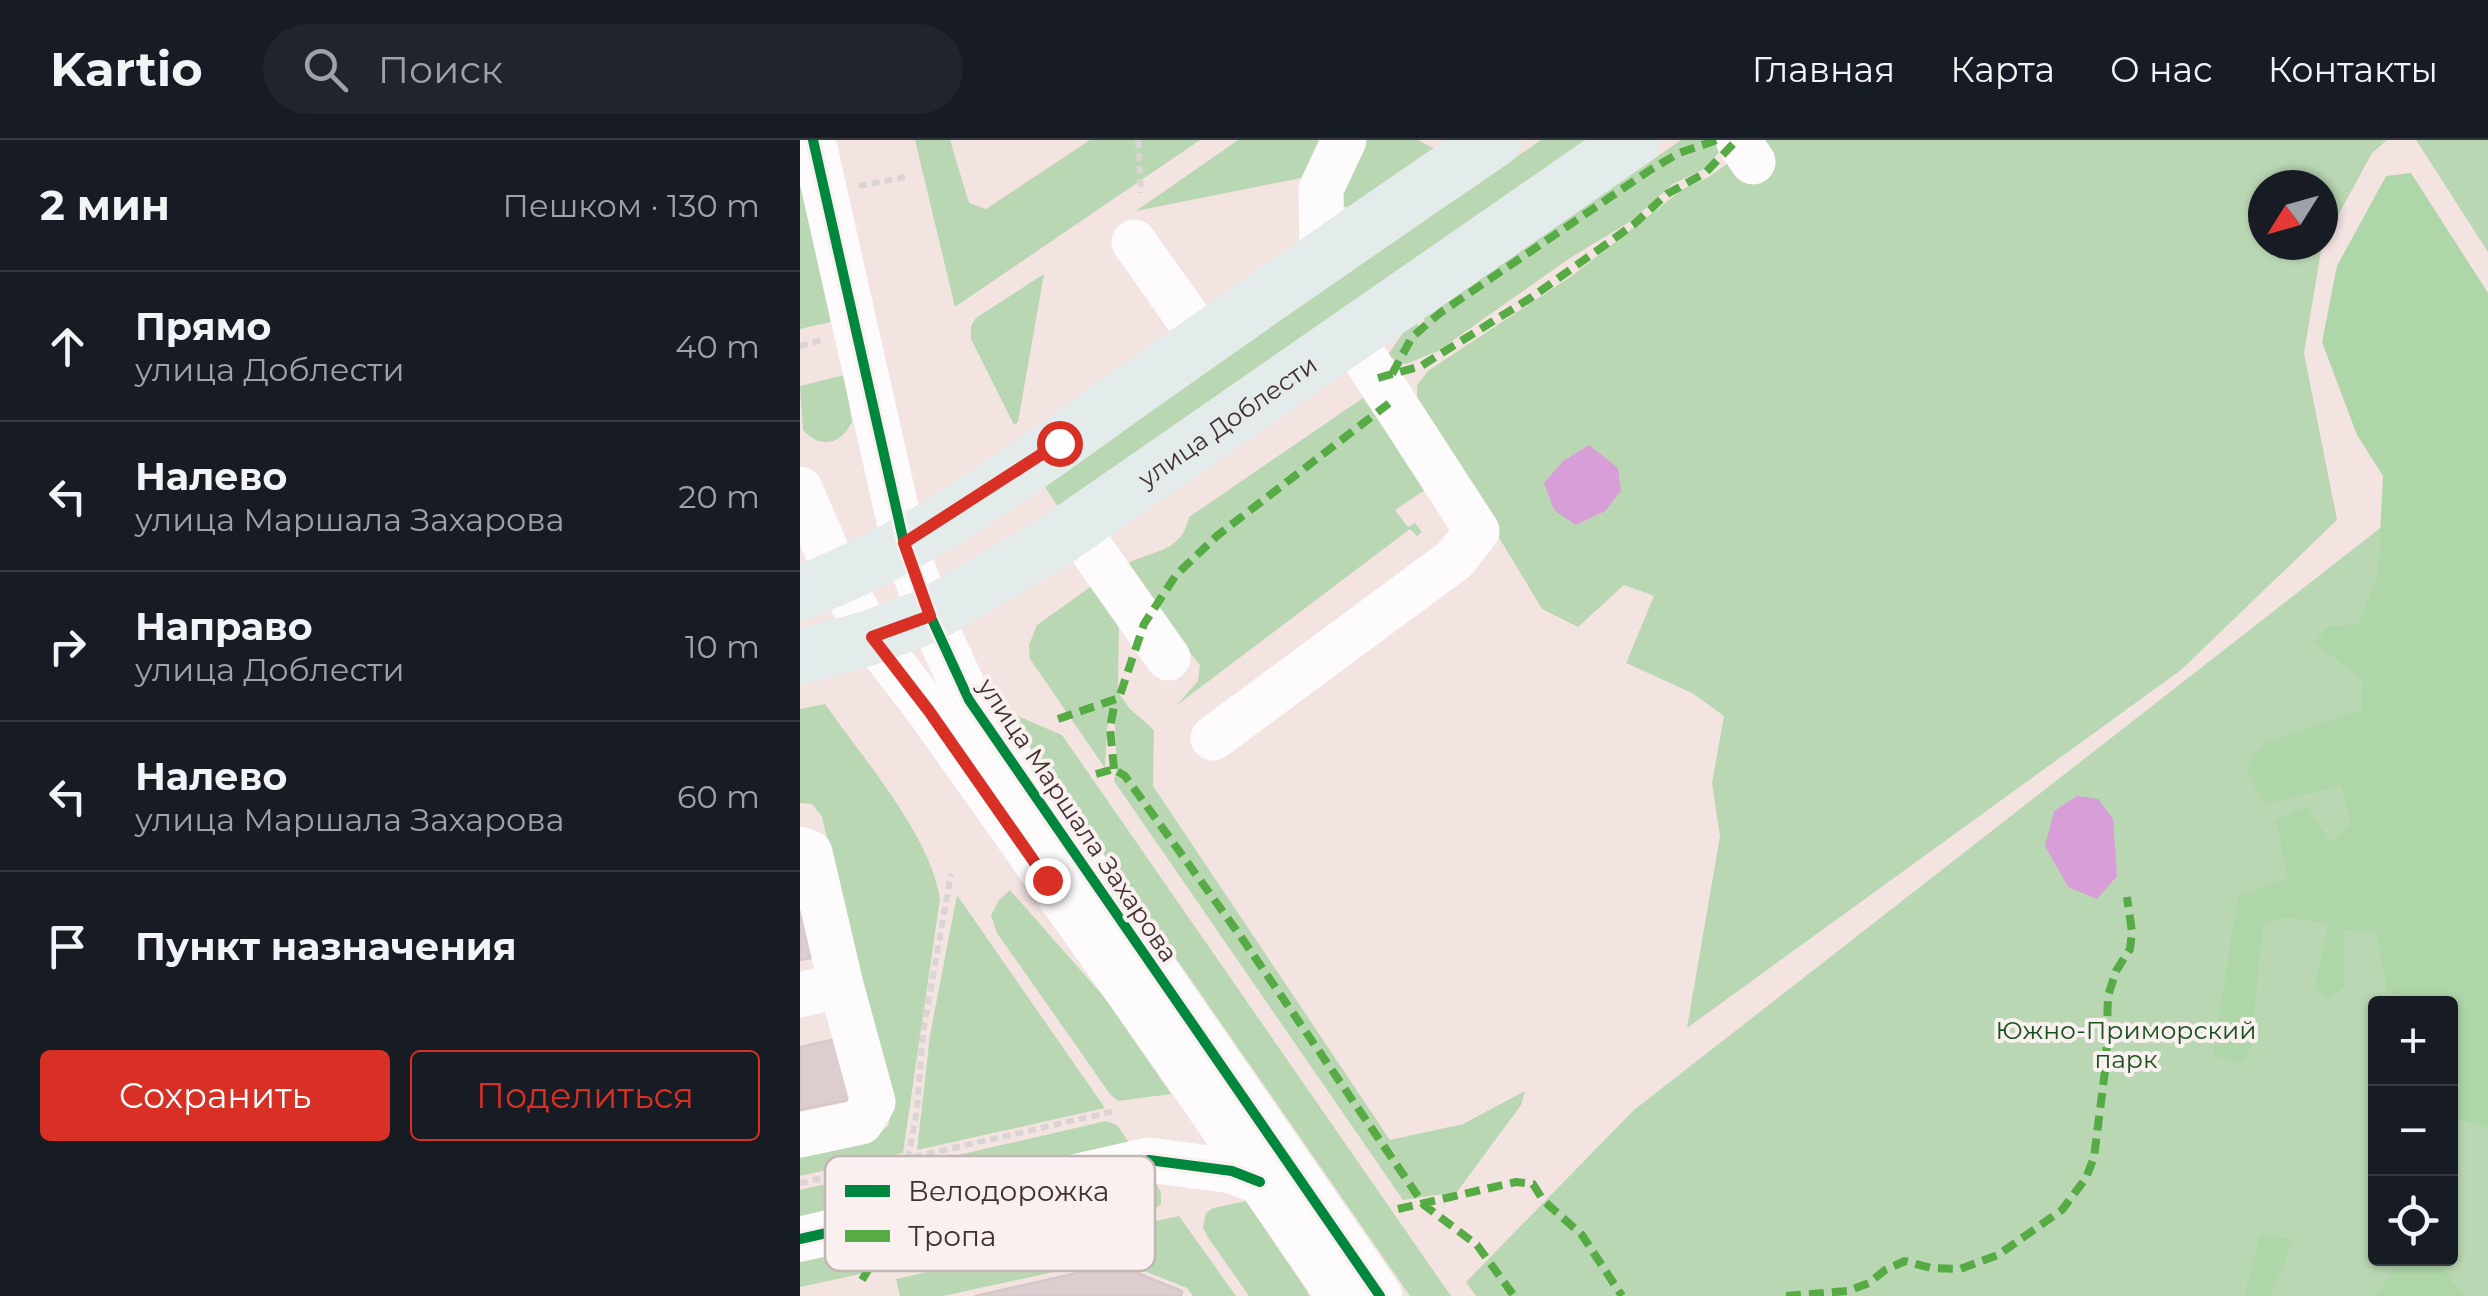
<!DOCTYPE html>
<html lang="ru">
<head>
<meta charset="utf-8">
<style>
  body { margin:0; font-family:Montserrat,sans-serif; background:#20242c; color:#f1f3f6 }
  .controls { position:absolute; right:30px; bottom:30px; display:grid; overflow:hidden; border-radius:10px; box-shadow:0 2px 8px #0004 }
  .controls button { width:90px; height:90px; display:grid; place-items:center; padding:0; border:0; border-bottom:2px solid #363941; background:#171b24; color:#f1f3f6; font:50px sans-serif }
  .compass { position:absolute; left:1448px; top:30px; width:90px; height:90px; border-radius:50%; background:#171b24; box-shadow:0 2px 8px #0004; rotate:233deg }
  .stop { position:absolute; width:30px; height:30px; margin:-22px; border:8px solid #d93025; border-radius:50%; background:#fff }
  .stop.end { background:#d93025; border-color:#fff; box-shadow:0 2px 10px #0008 }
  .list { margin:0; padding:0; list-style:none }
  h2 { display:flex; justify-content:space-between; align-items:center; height:130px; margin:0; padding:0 40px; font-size:42px }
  h2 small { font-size:32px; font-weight:400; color:#9ea1a6 }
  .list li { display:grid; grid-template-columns:65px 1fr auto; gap:30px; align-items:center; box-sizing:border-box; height:150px; padding:0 40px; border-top:2px solid #363941 }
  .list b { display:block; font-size:38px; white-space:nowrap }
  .list p { margin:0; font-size:32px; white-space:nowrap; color:#9ea1a6 }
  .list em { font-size:32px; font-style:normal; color:#9ea1a6 }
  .actions { display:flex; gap:20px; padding:30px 40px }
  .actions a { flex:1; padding:22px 0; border:2px solid #d93025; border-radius:10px; text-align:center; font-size:35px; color:#d93025 }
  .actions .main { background:#d93025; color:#fff }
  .icon { flex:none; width:55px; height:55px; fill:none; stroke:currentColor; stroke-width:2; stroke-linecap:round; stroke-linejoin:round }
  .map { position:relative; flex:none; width:1688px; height:1156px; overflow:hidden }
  header { display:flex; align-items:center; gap:60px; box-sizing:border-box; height:140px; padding:0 50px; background:#171b24; border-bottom:2px solid #363941 }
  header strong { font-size:48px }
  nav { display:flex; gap:55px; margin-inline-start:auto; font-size:35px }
  .search { width:700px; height:90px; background:#20242c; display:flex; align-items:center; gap:25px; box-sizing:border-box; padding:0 35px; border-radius:55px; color:#9ea1a6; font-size:38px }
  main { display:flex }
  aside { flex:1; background:#171b24 }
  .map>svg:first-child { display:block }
</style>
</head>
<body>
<header>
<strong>Kartio</strong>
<div class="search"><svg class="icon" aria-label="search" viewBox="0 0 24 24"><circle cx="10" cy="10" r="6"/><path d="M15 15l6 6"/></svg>Поиск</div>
<nav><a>Главная</a><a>Карта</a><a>О нас</a><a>Контакты</a></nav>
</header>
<main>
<aside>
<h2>2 мин<small>Пешком · 130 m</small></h2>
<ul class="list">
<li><svg class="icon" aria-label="ahead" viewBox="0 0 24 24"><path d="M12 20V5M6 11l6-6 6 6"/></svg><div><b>Прямо</b><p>улица Доблести</p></div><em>40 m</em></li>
<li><svg class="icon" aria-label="left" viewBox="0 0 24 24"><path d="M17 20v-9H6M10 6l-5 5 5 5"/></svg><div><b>Налево</b><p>улица Маршала Захарова</p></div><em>20 m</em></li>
<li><svg class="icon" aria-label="right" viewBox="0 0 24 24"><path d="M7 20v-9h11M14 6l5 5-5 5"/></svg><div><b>Направо</b><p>улица Доблести</p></div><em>10 m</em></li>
<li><svg class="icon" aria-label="left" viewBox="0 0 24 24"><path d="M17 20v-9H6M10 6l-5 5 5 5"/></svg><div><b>Налево</b><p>улица Маршала Захарова</p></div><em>60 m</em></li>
<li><svg class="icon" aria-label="arrive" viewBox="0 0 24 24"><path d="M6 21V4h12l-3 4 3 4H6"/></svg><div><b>Пункт назначения</b></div></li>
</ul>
<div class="actions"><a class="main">Сохранить</a><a>Поделиться</a></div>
</aside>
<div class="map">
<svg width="1688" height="1156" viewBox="0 0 1688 1156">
  <rect width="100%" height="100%" fill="#f3e4e2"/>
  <!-- green -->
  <path fill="#bad7b3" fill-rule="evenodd" d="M115 0H150L169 63 186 69 290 0H400L155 167Z
    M438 0H524L506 37 336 71Z
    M564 0H618L635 9 549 68 539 65V51Z
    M741 0H788L258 367 243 344Z
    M881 0H920L924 6 906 28 873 44 831 81 770 118 638 211 606 224 587 216 603 193 617 184 620 187 625 183 623 179Z
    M961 0H1587L1572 13 1523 103V45H1463V105H1522L1504 213 1537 380 1381 530 887 888 920 696 912 643 924 576 892 553 826 523 854 456 824 445 778 487 742 469 617 261V245L628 231 773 135 883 49 907 38Z
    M1616 0H1688V112Z
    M0 42 31 182 0 189Z
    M244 134 218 282 214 285 171 199V186L176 178Z
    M44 235 52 282C41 305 20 309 3 290L0 246Z
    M563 258 628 348 595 370 608 387 615 383 622 392 617 396 610 389 377 565 398 541 400 525 320 428C347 409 380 417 389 377Z
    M1688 304V1156H676L666 1142 834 970ZM1576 864H1650V1118H1576Z
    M300 440 319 469 318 552 330 569 354 590 353 646 590 1000 663 984 725 951 721 965 657 1052 603 1060 314 641 317 627 314 569 307 589 305 628 230 519 229 505 237 485Z
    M25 564C62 617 131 696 140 759L103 1013 0 1036V1012L81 992 88 986 92 972 22 677 12 664 0 663V569Z
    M204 570 262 595 651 1156H610Z
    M210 750 305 858 371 954 318 961 310 954 197 793 191 775 199 760Z
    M157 755 305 968 117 1010 130 895Z
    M306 981 317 985 332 1007 96 1056 106 1027Z
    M97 1028 88 1058 0 1077V1050Z
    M355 1041 361 1053V1064L352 1071 71 1130 89 1102Z
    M446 1061 507 1151 509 1156H449L407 1096 403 1087 406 1073 413 1068Z
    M379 1076 436 1156H393L387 1148 314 1119 143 1156H100L96 1139Z
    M80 1105 65 1133 0 1147V1122Z"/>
  <!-- forest -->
  <path fill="#aed6a8" d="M1611 33 1688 153V988L1651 977 1650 864 1627 863V858L1588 853 1576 793 1544 790V847L1529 859 1515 848 1528 784 1486 777 1463 784 1451 908 1441 924 1413 915 1438 757 1488 738 1476 680 1507 666 1531 703 1551 683 1541 646 1463 664 1446 628 1463 604 1561 570 1563 540 1514 503 1528 487 1558 484 1578 436 1583 336 1557 295 1522 202 1537 126 1586 36Z
    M1460 1094 1493 1100 1471 1156H1444Z
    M1617 1118 1635 1119 1664 1156H1576L1593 1130Z"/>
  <!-- water -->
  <path fill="#d89ed7" d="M789 305 818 328 821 351 805 371 776 385 754 370 744 343 763 321Z
    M1277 656 1298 659 1313 679 1317 736 1297 759 1268 747 1245 706 1254 671Z"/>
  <!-- building -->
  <path fill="#ddcdce" stroke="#d6c8c9" stroke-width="2.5" d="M0 770 11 818 0 820Z
    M41 898 54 959 0 970V907Z
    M315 1124 382 1151 381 1156H175L304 1127 312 1130Z"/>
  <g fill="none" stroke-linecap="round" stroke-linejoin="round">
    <!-- path -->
    <path stroke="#dad5d4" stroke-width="6" stroke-dasharray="8 5" stroke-linecap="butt" d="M338 0 341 53
      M59 46 105 37
      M0 206 23 200
      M108 1019 117 969 123 893 151 734
      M0 1043 315 971"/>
    <!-- minor -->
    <path stroke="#fdfbfb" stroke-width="45" d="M13 0 104 403 130 475 169 560 580 1156
      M938 0 953 22
      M334 102 404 201
      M522 118 521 49 544 0
      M0 349 39 439 72 497 129 571 384 931 539 1156
      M275 386 368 518
      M413 598 654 420 677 391 550 195
      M0 709 10 713 41 845 0 855
      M0 995 61 982 73 962 41 845
      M0 1099 349 1020 432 1031 460 1042"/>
    <!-- major -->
    <g stroke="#e3ebeb" stroke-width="55">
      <path d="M0 453C121 408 227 326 331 252 451 167 572 83 694 0"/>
      <path id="s1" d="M0 517 72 497 130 475 252 403 833 0"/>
    </g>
    <!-- quiet -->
    <path stroke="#56ab45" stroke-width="8" stroke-dasharray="15 8" stroke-linecap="butt" d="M592 234 612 197 640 173 850 30 879 13 917 0
      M578 238 621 226 732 157 833 85 867 54 905 33 937 0
      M258 579 319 558 344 484 376 435 418 395 592 261
      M314 629 310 588 315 561
      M296 634 314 629 325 636 439 794 624 1065 677 1105 714 1156
      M598 1069 716 1042 733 1044 743 1060 782 1095 822 1156
      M62 1140 86 1100 93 1051 108 1019
      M986 1156 1048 1151 1069 1143 1085 1130 1105 1121 1131 1128 1160 1129 1198 1115 1262 1070 1286 1038 1294 1017 1306 923 1308 856 1316 831 1330 809 1332 792 1327 757"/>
    <!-- cycleway casing -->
    <g stroke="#f9f0ef" stroke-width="16">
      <path id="cycleway" d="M13 0 104 403 130 475 169 560 580 1156
        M0 1099 349 1020 432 1031 460 1042"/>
    </g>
    <!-- cycleway -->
    <use href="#cycleway" stroke="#00873e" stroke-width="10"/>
  </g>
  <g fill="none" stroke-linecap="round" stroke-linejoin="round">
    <!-- route -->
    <path stroke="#d93025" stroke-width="12" d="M247 740 129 571 72 497 130 476 104 403 259 303"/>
  </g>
  <g text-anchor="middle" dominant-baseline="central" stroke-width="8" stroke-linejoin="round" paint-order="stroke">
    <!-- street labels -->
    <g font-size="25" fill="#41302f" stroke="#f9f0ef">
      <text stroke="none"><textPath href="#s1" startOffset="492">улица Доблести</textPath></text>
      <text transform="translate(278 680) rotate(56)">улица Маршала Захарова</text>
    </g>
    <!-- park labels -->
    <g font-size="25" fill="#18521d" stroke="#f9f0ef">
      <text x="1326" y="890">Южно-Приморский<tspan x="1326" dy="29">парк</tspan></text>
    </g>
  </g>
  <!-- legend -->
  <rect x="25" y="1016" width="330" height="115" rx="15" fill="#f9f0ef" stroke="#c2b6b5" stroke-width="2.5"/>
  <rect x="45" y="1045" width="45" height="12" fill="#00873e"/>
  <rect x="45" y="1090" width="45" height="12" fill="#56ab45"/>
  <g font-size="28" fill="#41302f">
    <text x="108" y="1061">Велодорожка</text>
    <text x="108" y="1106">Тропа</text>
  </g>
</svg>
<div class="controls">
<button>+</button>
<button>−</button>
<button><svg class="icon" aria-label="locate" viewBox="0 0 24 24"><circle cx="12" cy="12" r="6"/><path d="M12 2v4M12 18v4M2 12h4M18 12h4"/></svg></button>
</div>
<svg class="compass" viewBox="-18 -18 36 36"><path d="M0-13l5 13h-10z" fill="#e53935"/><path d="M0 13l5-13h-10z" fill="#9ea1a6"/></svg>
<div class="stop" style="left:259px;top:303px"></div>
<div class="stop end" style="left:247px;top:740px"></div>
</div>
</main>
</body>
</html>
